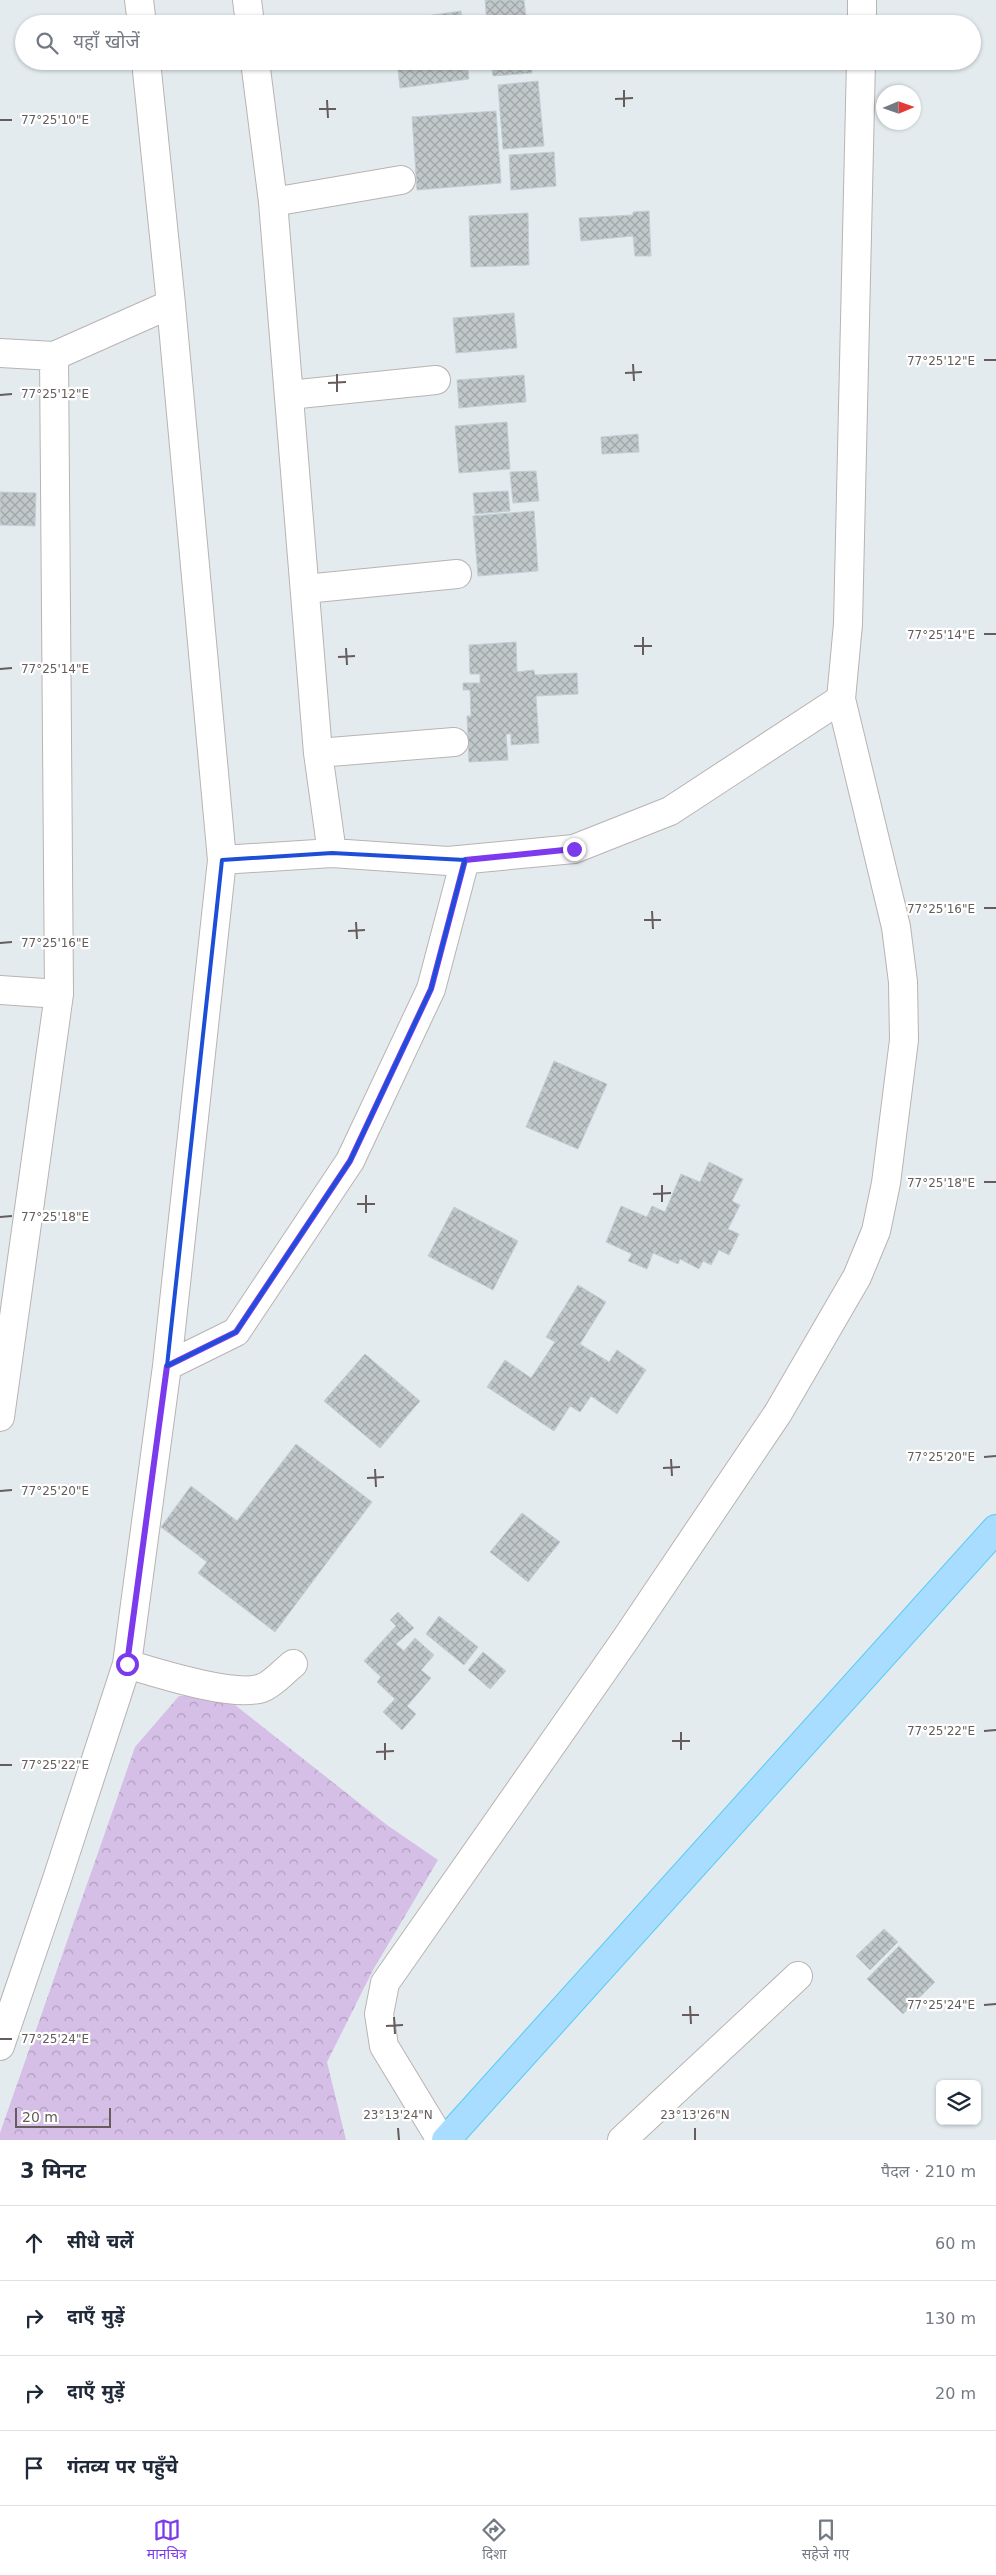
<!DOCTYPE html>
<html lang="hi">
<head>
<meta charset="utf-8">
<style>
  body { margin:0; font-family:"DejaVu Sans","Noto Sans Devanagari",sans-serif; background:#f2f2f3; color:#1f2937 }
  .controls { position:absolute; right:15px; bottom:15px; display:grid; overflow:hidden; border-radius:8px; box-shadow:0 1px 4px #0004 }
  .controls button { width:45px; height:45px; display:grid; place-items:center; padding:0; border:0; border-bottom:1px solid #e0e1e3; background:#fff; color:#1f2937; font:25px sans-serif }
  .compass { position:absolute; left:876px; top:85px; width:45px; height:45px; border-radius:50%; background:#fff; box-shadow:0 1px 4px #0004; rotate:88deg }
  .scale { position:absolute; left:15px; bottom:12px; width:96px; box-sizing:border-box; padding-left:5px; border:2px solid #655c5b; border-top:0; font-size:14px; line-height:18px; white-space:nowrap; color:#655c5b; -webkit-text-stroke:4px #fff; paint-order:stroke }
  .stop { position:absolute; width:15px; height:15px; margin:-11px; border:4px solid #7c3aed; border-radius:50%; background:#fff }
  .stop.end { background:#7c3aed; border-color:#fff; box-shadow:0 1px 5px #0008 }
  .list { margin:0; padding:0; list-style:none }
  h2 { display:flex; justify-content:space-between; align-items:center; height:65px; margin:0; padding:0 20px; font-size:21px }
  h2 small { font-size:16px; font-weight:400; color:#747a83 }
  .list li { display:grid; grid-template-columns:32px 1fr auto; gap:15px; align-items:center; box-sizing:border-box; height:75px; padding:0 20px; border-top:1px solid #e0e1e3 }
  .list b { display:block; font-size:19px; white-space:nowrap }
  .list em { font-size:16px; font-style:normal; color:#747a83 }
  .icon { flex:none; width:28px; height:28px; fill:none; stroke:currentColor; stroke-width:2; stroke-linecap:round; stroke-linejoin:round }
  .map { position:relative; flex:none; width:996px; height:2140px; overflow:hidden }
  .search { position:absolute; background:#fff; box-shadow:0 1px 4px #0004; left:15px; right:15px; top:15px; height:55px; display:flex; align-items:center; gap:12px; box-sizing:border-box; padding:0 18px; border-radius:28px; color:#747a83; font-size:19px }
  .sheet { height:365px; background:#fff }
  nav { display:flex; justify-content:space-around; align-items:center; box-sizing:border-box; height:70px; border-top:1px solid #e0e1e3; background:#fff; font-size:14px; color:#747a83 }
  nav a { display:grid; justify-items:center; gap:2px }
  nav .on { color:#7c3aed }
  .map>svg:first-child { display:block }
</style>
</head>
<body>
<div class="map">
<svg width="996" height="2140" viewBox="0 0 996 2140">
  <defs>
    <pattern id="park-crowns" width="20" height="18" patternUnits="userSpaceOnUse" patternTransform="scale(1.25)"><rect width="20" height="18" fill="#d5bfe7"/><path d="M2 6a3 3 0 1 1 6 0M12 15a3 3 0 1 1 6 0" fill="none" stroke="#b09ebe"/></pattern>
    <pattern id="building-cross-hatch" width="8" height="8" patternUnits="userSpaceOnUse" patternTransform="scale(1.25)"><rect width="8" height="8" fill="#c0c8ca"/><path d="M0 0l8 8M0 8l8-8" fill="none" stroke="#a0a6a7"/></pattern>
  </defs>
  <rect width="100%" height="100%" fill="#e3ebef"/>
  <!-- park -->
  <path fill="url(#park-crowns)" d="M221 1694 387 1825 438 1860 373 1970 327 2062 346 2140H0V2133L135 1747 179 1696Z"/>
  <!-- building -->
  <path fill="url(#building-cross-hatch)" stroke="#c1cfd4" d="M485 0H524L527 24H487Z
    M461 11 462 24H392V21Z
    M397 61H467L469 79 400 88Z
    M491 61H531L532 73 493 76Z
    M538 81 544 146 503 149 498 85Z
    M496 111 501 183 417 190 412 117Z
    M554 152 556 186 511 190 509 155Z
    M649 211 651 256H635L633 236 581 241 579 218 633 215V212Z
    M528 213 529 265 471 267 469 216Z
    M514 313 517 348 456 353 453 318Z
    M524 375 526 402 459 408 457 380Z
    M507 422 510 469 459 473 455 426Z
    M638 434 639 452 602 454 601 437Z
    M536 471 539 501 513 503 510 472Z
    M508 491 510 511 475 514 473 493Z
    M0 492 36 493 35 526 0 525Z
    M534 511 538 571 478 576 473 516Z
    M516 642 517 672 534 670 535 675 577 673 578 694 536 696 539 743 511 745V734H506L508 760 469 762 467 716H471L470 690H463V683H480V674H470L469 645Z
    M554 1061 607 1084 578 1149 526 1127Z
    M709 1162 743 1179 732 1201 740 1205 728 1229 739 1234 729 1255 719 1250 711 1265 703 1261 699 1269 680 1259 678 1264 653 1253 647 1269 628 1261 632 1254 606 1242 621 1206 647 1217 652 1206 665 1212 681 1174 700 1182Z
    M454 1207 518 1241 493 1290 428 1256Z
    M578 1285 606 1302 580 1344 609 1362 617 1350 646 1370 617 1414 591 1396 580 1412 570 1406 554 1431 487 1387 505 1360 531 1378 555 1342 546 1337Z
    M365 1354 420 1401 380 1448 324 1401Z
    M296 1444 372 1502 275 1632 198 1573 207 1562 161 1527 191 1486 237 1521Z
    M522 1513 560 1542 528 1582 490 1552Z
    M398 1612 414 1628 396 1644 404 1651 415 1638 434 1655 421 1670 431 1678 407 1706 416 1714 402 1730 383 1712 395 1699 377 1682 381 1677 364 1661 396 1626 390 1620Z
    M439 1616 478 1647 464 1665 426 1634Z
    M483 1652 506 1671 490 1689 468 1670Z
    M884 1929 898 1942 870 1970 856 1956Z
    M899 1946 935 1982 903 2014 867 1979Z"/>
  <g fill="none" stroke-linecap="round" stroke-linejoin="round">
    <!-- minor casing -->
    <g stroke="#b9b3b1" stroke-width="30">
      <path id="minor" d="M139 0 142 24
        M247 0 250 24
        M862 24V0
        M255 61 273 202 318 753 332 853
        M273 202 401 180
        M0 353 54 356 171 304
        M289 395 436 380
        M305 589 457 574
        M318 753 454 742
        M222 860 332 853 448 861 574 849 670 811 841 699
        M0 990 59 994
        M167 1366 236 1332 350 1161 431 989 465 860
        M0 1417 59 994 54 356
        M127 1664C157 1673 234 1698 262 1688 273 1684 284 1671 293 1664
        M0 2046 57 1879 127 1664 167 1366 222 860 171 304 146 61
        M441 2140 384 2046 379 2014 385 1983 625 1640 778 1413 857 1277 876 1231 886 1183 904 1040 903 982 896 927 841 699 848 624 861 61
        M622 2140 798 1976"/>
    </g>
    <!-- major casing -->
    <g stroke="#54cbf7" stroke-width="30">
      <path id="major" d="M446 2140 996 1529"/>
    </g>
    <!-- minor -->
    <use href="#minor" stroke="#fff" stroke-width="28"/>
    <!-- major -->
    <use href="#major" stroke="#a8ddff" stroke-width="28"/>
  </g>
  <g fill="none" stroke-linecap="round" stroke-linejoin="round">
    <!-- route -->
    <path stroke="#7c3aed" stroke-width="6" d="M127 1664 167 1366 236 1332 350 1161 431 989 465 860 574 849"/>
  </g>
  <!-- marked area -->
  <path fill="none" stroke="#1d4ed8" stroke-width="4" stroke-linejoin="round" d="M332 853 465 860 431 989 350 1161 236 1332 167 1366 222 860Z"/>
  <!-- ticks -->
  <path fill="none" stroke="#655c5b" stroke-width="2" d="M624 90V107M615 99 633 98M327 100 328 118M319 109H336M0 120H12M984 360H996M633 364 634 381M625 373 642 372M337 374V392M328 383 346 382M0 395 12 394M984 634H996M643 637V655M634 646H652M346 648 347 665M338 657 355 656M0 669 12 668M984 908H996M652 911 653 929M644 920H661M356 922 357 939M348 931 365 930M0 943 12 942M984 1182H996M662 1185V1202M653 1194 671 1193M366 1195V1213M357 1204H375M0 1217 12 1216M984 1457 996 1456M671 1459 672 1476M663 1468 680 1467M375 1469 376 1487M367 1478 384 1477M0 1491 12 1490M984 1731 996 1730M681 1732V1750M672 1741H690M385 1743V1760M376 1752 394 1751M0 1765H12M984 2005 996 2004M690 2006 691 2024M682 2015H699M394 2017 395 2034M386 2026 403 2025M0 2039H12M398 2128 399 2140M695 2128V2140"/>
  <g font-size="12" text-anchor="middle" fill="#655c5b" stroke="#fff" stroke-width="4.5" stroke-linejoin="round" paint-order="stroke">
    <text x="55" y="124">77°25'10"E</text>
    <text x="941" y="365">77°25'12"E</text>
    <text x="55" y="398">77°25'12"E</text>
    <text x="941" y="639">77°25'14"E</text>
    <text x="55" y="673">77°25'14"E</text>
    <text x="941" y="913">77°25'16"E</text>
    <text x="55" y="947">77°25'16"E</text>
    <text x="941" y="1187">77°25'18"E</text>
    <text x="55" y="1221">77°25'18"E</text>
    <text x="941" y="1461">77°25'20"E</text>
    <text x="55" y="1495">77°25'20"E</text>
    <text x="941" y="1735">77°25'22"E</text>
    <text x="55" y="1769">77°25'22"E</text>
    <text x="941" y="2009">77°25'24"E</text>
    <text x="55" y="2043">77°25'24"E</text>
    <text x="398" y="2119">23°13'24"N</text>
    <text x="695" y="2119">23°13'26"N</text>
  </g>
</svg>
<div class="controls">
<button><svg class="icon" aria-label="layers" viewBox="0 0 24 24"><path d="M12 4l9 5-9 5-9-5zM3 14l9 5 9-5"/></svg></button>
</div>
<svg class="compass" viewBox="-18 -18 36 36"><path d="M0-13l5 13h-10z" fill="#e53935"/><path d="M0 13l5-13h-10z" fill="#747a83"/></svg>
<div class="scale">20 m</div>
<div class="stop" style="left:127px;top:1664px"></div>
<div class="stop end" style="left:574px;top:849px"></div>
<div class="search"><svg class="icon" aria-label="search" viewBox="0 0 24 24"><circle cx="10" cy="10" r="6"/><path d="M15 15l6 6"/></svg>यहाँ खोजें</div>
</div>
<section class="sheet">
<h2>3 मिनट<small>पैदल · 210 m</small></h2>
<ul class="list">
<li><svg class="icon" aria-label="ahead" viewBox="0 0 24 24"><path d="M12 20V5M6 11l6-6 6 6"/></svg><div><b>सीधे चलें</b></div><em>60 m</em></li>
<li><svg class="icon" aria-label="right" viewBox="0 0 24 24"><path d="M7 20v-9h11M14 6l5 5-5 5"/></svg><div><b>दाएँ मुड़ें</b></div><em>130 m</em></li>
<li><svg class="icon" aria-label="right" viewBox="0 0 24 24"><path d="M7 20v-9h11M14 6l5 5-5 5"/></svg><div><b>दाएँ मुड़ें</b></div><em>20 m</em></li>
<li><svg class="icon" aria-label="arrive" viewBox="0 0 24 24"><path d="M6 21V4h12l-3 4 3 4H6"/></svg><div><b>गंतव्य पर पहुँचे</b></div></li>
</ul>
</section>
<nav>
<a class="on"><svg class="icon" aria-label="map" viewBox="0 0 24 24"><path d="M3 6l6-2 6 2 6-2v14l-6 2-6-2-6 2zM9 4v14M15 6v14"/></svg>मानचित्र</a>
<a><svg class="icon" aria-label="directions" viewBox="0 0 24 24"><path d="M12 3l9 9-9 9-9-9zM9 14v-3h6M13 9l2 2-2 2"/></svg>दिशा</a>
<a><svg class="icon" aria-label="saved" viewBox="0 0 24 24"><path d="M7 4h10v16l-5-4-5 4z"/></svg>सहेजे गए</a>
</nav>
</body>
</html>
